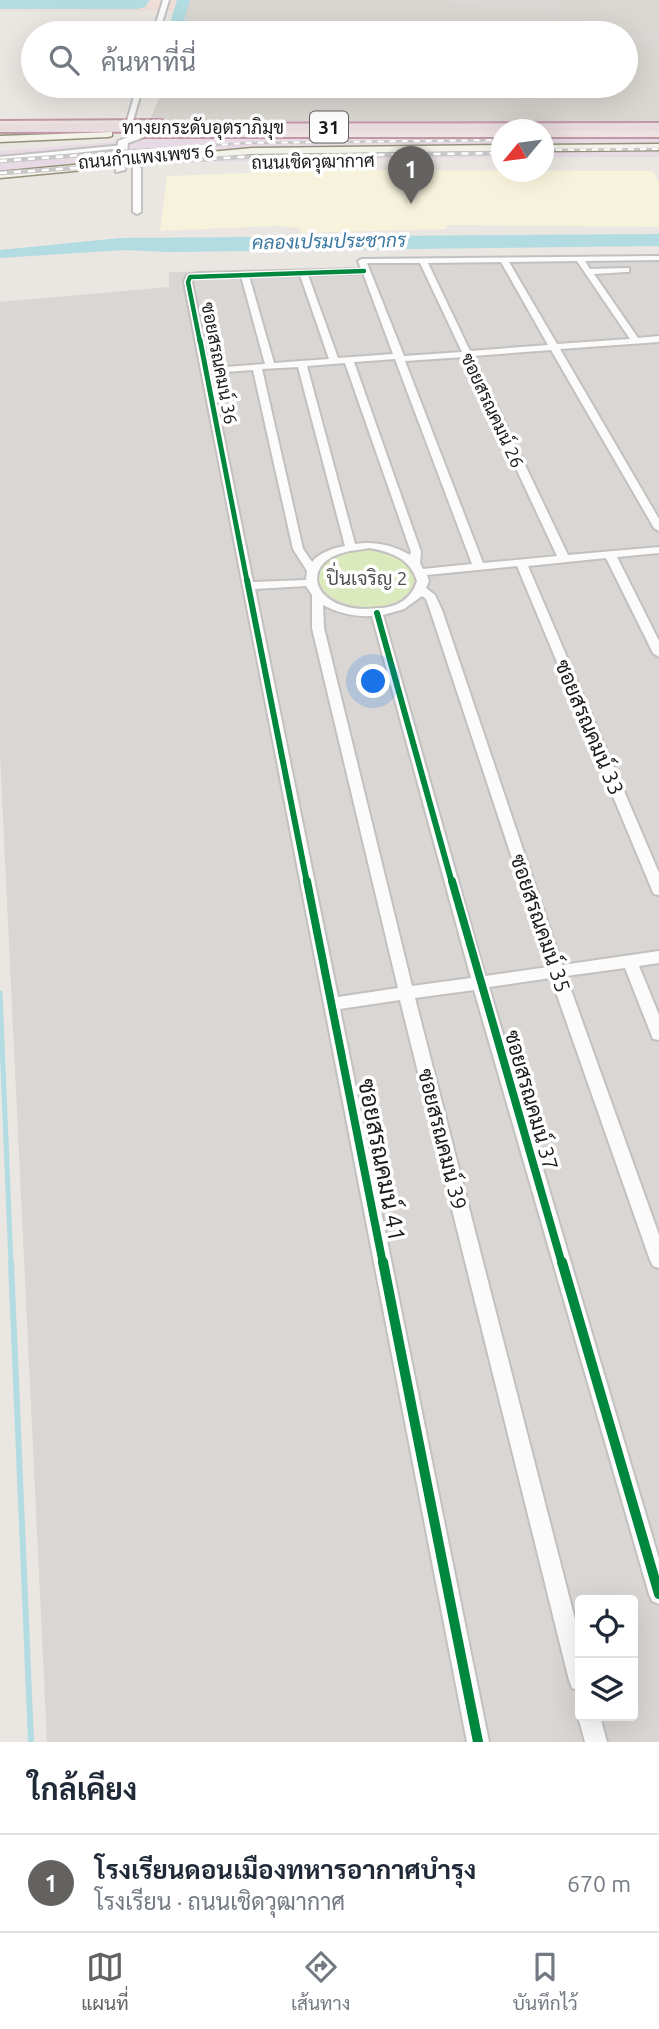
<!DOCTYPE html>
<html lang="th">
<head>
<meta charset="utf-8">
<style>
  body { margin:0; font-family:Ubuntu,Sarabun,sans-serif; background:#f6f6f7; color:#1f2937 }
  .controls { position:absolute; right:21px; bottom:21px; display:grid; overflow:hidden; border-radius:7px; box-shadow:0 7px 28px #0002 }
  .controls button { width:63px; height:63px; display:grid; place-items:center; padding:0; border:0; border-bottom:2px solid #e0e1e3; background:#fff; color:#1f2937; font:35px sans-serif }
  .compass { position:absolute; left:491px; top:119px; width:63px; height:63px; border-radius:50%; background:#fff; box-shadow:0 7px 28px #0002; rotate:241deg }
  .you { position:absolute; left:374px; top:682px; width:24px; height:24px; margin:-18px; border:5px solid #fff; border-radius:50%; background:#1a73e8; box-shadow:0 0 0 10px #1a73e833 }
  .badge { display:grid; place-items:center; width:46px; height:46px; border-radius:50%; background:#636261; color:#fff; font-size:23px; font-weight:700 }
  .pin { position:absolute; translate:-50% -58px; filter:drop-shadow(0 2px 4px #0008) }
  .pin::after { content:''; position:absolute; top:37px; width:24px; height:21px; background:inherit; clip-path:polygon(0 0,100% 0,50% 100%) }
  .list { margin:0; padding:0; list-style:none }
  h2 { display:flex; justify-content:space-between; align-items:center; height:91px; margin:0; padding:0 28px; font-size:30px }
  h2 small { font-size:23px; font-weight:400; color:#747a83 }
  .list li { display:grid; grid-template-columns:46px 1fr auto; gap:21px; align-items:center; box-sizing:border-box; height:98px; padding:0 28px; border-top:2px solid #e0e1e3 }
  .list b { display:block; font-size:26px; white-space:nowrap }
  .list p { margin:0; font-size:23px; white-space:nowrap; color:#747a83 }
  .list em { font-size:23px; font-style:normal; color:#747a83 }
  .icon { flex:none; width:38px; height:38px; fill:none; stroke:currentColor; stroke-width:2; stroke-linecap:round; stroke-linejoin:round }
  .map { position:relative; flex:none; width:659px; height:1742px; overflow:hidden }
  .search { position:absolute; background:#fff; box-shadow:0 7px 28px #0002; left:21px; right:21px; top:21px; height:77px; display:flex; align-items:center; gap:18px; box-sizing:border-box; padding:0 24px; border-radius:38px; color:#747a83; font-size:26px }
  .sheet { height:189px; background:#fff }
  nav { display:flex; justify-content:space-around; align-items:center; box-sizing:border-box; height:98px; border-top:2px solid #e0e1e3; background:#fff; font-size:19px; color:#747a83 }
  nav a { display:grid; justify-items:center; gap:4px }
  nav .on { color:#636261 }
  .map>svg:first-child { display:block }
</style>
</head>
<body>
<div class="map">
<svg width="659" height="1742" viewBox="0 0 659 1742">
  <rect width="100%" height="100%" fill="#eae6e2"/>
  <!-- residential -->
  <path fill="#d9d6d4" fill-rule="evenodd" d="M659 257V1742H47L0 755V302L169 287V272L360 269V258ZM580 1600H633V1716H580Z"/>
  <!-- industrial -->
  <path fill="#e8dae4" d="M190 136H501V157L129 163 0 176V151Z
    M544 136H659V157H544Z"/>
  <!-- education -->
  <path fill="#f6f2db" d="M319 170 653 171 659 183V224L658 227 447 225 446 229 301 233 300 228 276 226 160 231 167 176Z"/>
  <!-- military -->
  <path fill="#eeddd8" d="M0 0H187L184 11H0Z"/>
  <!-- airport -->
  <path fill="#dad6d1" d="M187 0H659V121H149L165 86H626V33H182Z"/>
  <!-- grass -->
  <path fill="#daeabd" d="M356 549C370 549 385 549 398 556 423 569 417 594 393 603 338 623 276 567 356 549Z"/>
  <!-- water -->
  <path fill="#b2dce1" d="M0 0H150L145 7 137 9H0Z
    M177 0H190L184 20 200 22 184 24 181 33H167Z
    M213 21H487L488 23 209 22Z
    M659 234V246L169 252 124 250 0 258V250L120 238Z"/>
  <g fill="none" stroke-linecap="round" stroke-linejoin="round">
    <!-- stream-far1 -->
    <path stroke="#b2dce1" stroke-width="5" d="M0 993 11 1264"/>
    <!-- stream -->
    <path stroke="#b2dce1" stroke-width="6" d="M11 1262 31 1742"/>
    <!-- taxiway -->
    <path fill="#dad7d5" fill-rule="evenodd" d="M449 0H556L566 23 585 33H564L555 29 545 8H481L451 3Z
      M659 32V42H626V33H622Z"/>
    <!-- minor casing -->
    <g stroke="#c2c1bf" stroke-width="4">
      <path id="minor" d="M163 0H169L159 33H153Z
        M137 86H143L132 124 129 126 126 124Z
        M124 145 122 148 0 161V157Z
        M137 166 141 168V212L137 214 133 212V168Z
        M659 256V260L585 261 590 269 629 268V272H626L594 274 638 338 659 336V342L560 349 659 519V531L654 528 551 350 473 356 568 555 659 547V553L617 557 659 641V657L653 653 606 558 528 566 659 873V895L654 894 652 890 517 566 427 575 429 581 426 588 435 595 442 610 562 965 659 951V963L639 966 659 1015V1040L653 1039 651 1034 625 968 566 976 659 1235V1268L653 1266 650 1260 551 978 489 987 659 1559V1604L652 1601 649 1594 474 990 415 998 580 1639V1691L572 1688 569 1680 400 1000 340 1009 489 1742H467L184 282 187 275 199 273 361 269 358 261 362 259ZM577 261 630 339 557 344 509 262ZM501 262 548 345 470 351 428 263ZM367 263H420L462 352 404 356ZM363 273 393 354 338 358 308 275ZM300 275 329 359 274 363 249 276ZM241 276 265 364 210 368 192 282 193 279 199 277ZM464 357 557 556 483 563 405 361ZM395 359 472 564 423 569 420 563 421 552 354 362ZM345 363 411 552 410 555C393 545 374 541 355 544L307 366ZM298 367 345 546C333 548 319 553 312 562L303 549 262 369ZM253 370 293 549 307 571 306 580 253 582 211 373ZM369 548C391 552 410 558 417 581 412 598 398 607 381 608 368 609 356 610 344 606 310 596 307 563 342 553 351 550 360 550 369 548ZM306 586 312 595V628L398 988 338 997 255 589ZM422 596 426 599 430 610 548 967 485 976 383 615 404 609ZM323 605C338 613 355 617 372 616L471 978 412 986 324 628Z
        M580 1710V1716H600L607 1742H585L578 1716Z"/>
    </g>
    <!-- tertiary casing -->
    <g stroke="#c2c1bf" stroke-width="4">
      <path id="tertiary" d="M144 131 147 132V136L128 143 125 170 116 172 118 141Z"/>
    </g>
    <!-- secondary casing -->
    <g stroke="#94927a" stroke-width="3">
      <path id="secondary" d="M112 132V136L108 137 0 142V136Z
        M659 144V150L544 151V145Z
        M502 145V151L252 154 0 178V172L252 148Z"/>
    </g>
    <!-- trunk casing -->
    <g stroke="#c198a7" stroke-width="4">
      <path id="trunk" d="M0 121 161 120 167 124 161 128 0 129Z
        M544 129H659V137H544Z
        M142 130 502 129V137H138L136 134Z"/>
    </g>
    <!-- motorway casing -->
    <g stroke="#c198a7" stroke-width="4">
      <path id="motorway" d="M659 123V131L0 132V124Z"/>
    </g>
    <!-- minor -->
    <use href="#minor" fill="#fcfbfb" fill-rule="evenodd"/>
    <!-- tertiary -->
    <use href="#tertiary" fill="#fcfbfb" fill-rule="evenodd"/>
    <!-- secondary -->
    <use href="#secondary" fill="#f2f2e8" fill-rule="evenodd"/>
    <!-- trunk -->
    <use href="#trunk" fill="#ece2e0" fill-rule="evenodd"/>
    <!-- motorway -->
    <use href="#motorway" fill="#e9dcdf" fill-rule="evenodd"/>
    <!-- rail-far1 casing -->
    <g stroke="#c9c8c8" stroke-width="2.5">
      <path id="rail-far1" d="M544 150 659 149
        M126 152 245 143 502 140"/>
    </g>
    <!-- rail casing -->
    <g stroke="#c9c8c8" stroke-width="4.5">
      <path id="rail" d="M0 161 150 150
        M0 173 240 157 502 153"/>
    </g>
    <!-- rail-far1 -->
    <use href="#rail-far1" stroke="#fff" stroke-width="2" stroke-dasharray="6" stroke-linecap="butt"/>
    <!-- rail -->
    <use href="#rail" stroke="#fff" stroke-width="2.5" stroke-dasharray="7" stroke-linecap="butt"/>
    <!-- cycleway-far4 casing -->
    <g stroke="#fff" stroke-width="7">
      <path id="cycleway-far4" d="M200 342 188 282 190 277 364 271"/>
    </g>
    <!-- cycleway-far3 casing -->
    <g stroke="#fff" stroke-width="9">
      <path id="cycleway-far3" d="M200 340 247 581"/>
    </g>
    <!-- cycleway-far2 casing -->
    <g stroke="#fff" stroke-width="10">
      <path id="cycleway-far2" d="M247 580 307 883
        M377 613 452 883"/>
    </g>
    <!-- cycleway-far1 casing -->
    <g stroke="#fff" stroke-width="12">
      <path id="cycleway-far1" d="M307 881 383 1264
        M452 881 562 1264"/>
    </g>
    <!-- cycleway casing -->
    <g stroke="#fff" stroke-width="14">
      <path id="cycleway" d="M383 1262 478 1742
        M562 1262 659 1594"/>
    </g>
    <!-- cycleway-far4 -->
    <use href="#cycleway-far4" stroke="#00873e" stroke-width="4.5"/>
    <!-- cycleway-far3 -->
    <use href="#cycleway-far3" stroke="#00873e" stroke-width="5"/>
    <!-- cycleway-far2 -->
    <use href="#cycleway-far2" stroke="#00873e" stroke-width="6"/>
    <!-- cycleway-far1 -->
    <use href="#cycleway-far1" stroke="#00873e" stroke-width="8"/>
    <!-- cycleway -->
    <use href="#cycleway" stroke="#00873e" stroke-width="10"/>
  </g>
  <g text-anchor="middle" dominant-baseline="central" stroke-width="7" stroke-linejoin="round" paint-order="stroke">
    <!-- far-street labels -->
    <g font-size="18" fill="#1b1b1b" stroke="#fff">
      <text x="203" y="127">ทางยกระดับอุตราภิมุข</text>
      <text transform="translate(146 156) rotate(-5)">ถนนกำแพงเพชร 6</text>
      <text transform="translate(313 161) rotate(-1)">ถนนเชิดวุฒากาศ</text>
      <text transform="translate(220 363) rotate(79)">ซอยสรณคมน์ 36</text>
      <text transform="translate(493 410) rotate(65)">ซอยสรณคมน์ 26</text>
    </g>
    <!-- shield labels -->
    <rect fill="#fff" stroke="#5f5f5f" stroke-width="2" x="310" y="111.5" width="38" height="31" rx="5"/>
    <g font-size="19" font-weight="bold" fill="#1b1b1b">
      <text x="329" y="127">31</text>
    </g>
    <!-- far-water labels -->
    <g font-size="19" font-style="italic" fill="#3b78a1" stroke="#fff">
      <text transform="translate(329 241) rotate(-1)">คลองเปรมประชากร</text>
    </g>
    <!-- far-neighbourhood labels -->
    <g font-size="19" fill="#4e4e4e" stroke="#fff">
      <text x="367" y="578">ปิ่นเจริญ 2</text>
    </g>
    <!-- street labels -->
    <g font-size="21" fill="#1b1b1b" stroke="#fff">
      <text transform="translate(590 727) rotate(67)">ซอยสรณคมน์ 33</text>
      <text transform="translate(541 923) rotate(71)">ซอยสรณคมน์ 35</text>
      <text transform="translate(532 1100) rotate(74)">ซอยสรณคมน์ 37</text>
      <text transform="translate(443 1139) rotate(76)">ซอยสรณคมน์ 39</text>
    </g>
    <!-- near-street labels -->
    <g font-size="24" fill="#1b1b1b" stroke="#fff">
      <text transform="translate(382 1160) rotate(79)">ซอยสรณคมน์ 41</text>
    </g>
  </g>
</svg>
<div class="controls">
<button><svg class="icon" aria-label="locate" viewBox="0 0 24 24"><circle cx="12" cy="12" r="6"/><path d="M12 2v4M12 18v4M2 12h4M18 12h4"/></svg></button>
<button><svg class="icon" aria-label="layers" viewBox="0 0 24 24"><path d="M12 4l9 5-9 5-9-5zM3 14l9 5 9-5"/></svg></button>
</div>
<svg class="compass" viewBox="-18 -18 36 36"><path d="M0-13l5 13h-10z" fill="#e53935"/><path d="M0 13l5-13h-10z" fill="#747a83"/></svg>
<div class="you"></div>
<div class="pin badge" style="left:411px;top:204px">1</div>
<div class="search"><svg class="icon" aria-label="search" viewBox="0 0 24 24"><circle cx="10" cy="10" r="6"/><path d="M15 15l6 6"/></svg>ค้นหาที่นี่</div>
</div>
<section class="sheet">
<h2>ใกล้เคียง<small></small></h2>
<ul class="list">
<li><span class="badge">1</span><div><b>โรงเรียนดอนเมืองทหารอากาศบำรุง</b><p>โรงเรียน · ถนนเชิดวุฒากาศ</p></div><em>670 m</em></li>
</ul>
</section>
<nav>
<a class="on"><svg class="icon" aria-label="map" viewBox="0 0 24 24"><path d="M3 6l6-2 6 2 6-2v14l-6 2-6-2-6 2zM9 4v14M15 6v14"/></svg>แผนที่</a>
<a><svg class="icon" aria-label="directions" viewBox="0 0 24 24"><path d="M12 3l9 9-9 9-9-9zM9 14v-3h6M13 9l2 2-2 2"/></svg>เส้นทาง</a>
<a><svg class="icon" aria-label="saved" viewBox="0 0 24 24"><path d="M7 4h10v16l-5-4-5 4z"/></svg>บันทึกไว้</a>
</nav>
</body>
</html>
